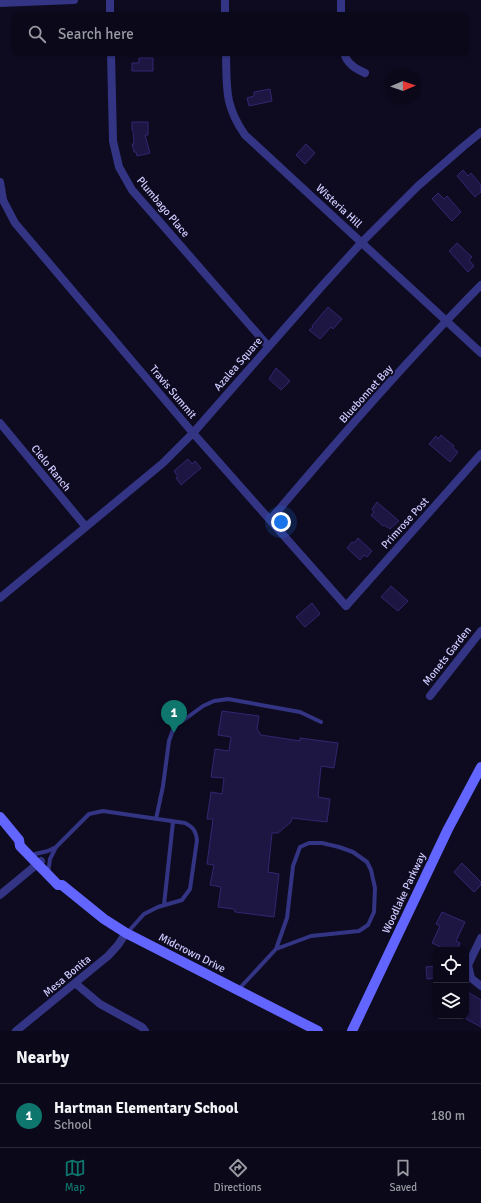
<!DOCTYPE html>
<html lang="en">
<head>
<meta charset="utf-8">
<style>
  body { margin:0; font-family:Signika,sans-serif; background:#181626; color:#f1f3f6 }
  .controls { position:absolute; right:12px; bottom:12px; display:grid; overflow:hidden; border-radius:8px; box-shadow:0 1px 3px #0004 }
  .controls button { width:36px; height:36px; display:grid; place-items:center; padding:0; border:0; border-bottom:1px solid #2a2938; background:#0a0819; color:#f1f3f6; font:20px sans-serif }
  .compass { position:absolute; left:385px; top:68px; width:36px; height:36px; border-radius:50%; background:#0a0819; box-shadow:0 1px 3px #0004; rotate:88deg }
  .you { position:absolute; left:281px; top:522px; width:14px; height:14px; margin:-10px; border:3px solid #fff; border-radius:50%; background:#1a73e8; box-shadow:0 0 0 6px #1a73e833 }
  .badge { display:grid; place-items:center; width:26px; height:26px; border-radius:50%; background:#0f766e; color:#fff; font-size:13px; font-weight:700 }
  .pin { position:absolute; translate:-50% -33px; filter:drop-shadow(0 1px 2px #0008) }
  .pin::after { content:''; position:absolute; top:21px; width:14px; height:12px; background:inherit; clip-path:polygon(0 0,100% 0,50% 100%) }
  .list { margin:0; padding:0; list-style:none }
  h2 { display:flex; justify-content:space-between; align-items:center; height:52px; margin:0; padding:0 16px; font-size:17px }
  h2 small { font-size:13px; font-weight:400; color:#999aa2 }
  .list li { display:grid; grid-template-columns:26px 1fr auto; gap:12px; align-items:center; box-sizing:border-box; height:64px; padding:0 16px; border-top:1px solid #2a2938 }
  .list b { display:block; font-size:15px; white-space:nowrap }
  .list p { margin:0; font-size:13px; white-space:nowrap; color:#999aa2 }
  .list em { font-size:13px; font-style:normal; color:#999aa2 }
  .icon { flex:none; width:22px; height:22px; fill:none; stroke:currentColor; stroke-width:2; stroke-linecap:round; stroke-linejoin:round }
  .map { position:relative; flex:none; width:481px; height:1031px; overflow:hidden }
  .search { position:absolute; background:#0a0819; box-shadow:0 1px 3px #0004; left:12px; right:12px; top:12px; height:44px; display:flex; align-items:center; gap:10px; box-sizing:border-box; padding:0 14px; border-radius:8px; color:#999aa2; font-size:15px }
  .sheet { height:116px; background:#0a0819 }
  nav { display:flex; justify-content:space-around; align-items:center; box-sizing:border-box; height:56px; border-top:1px solid #2a2938; background:#0a0819; font-size:11px; color:#999aa2 }
  nav a { display:grid; justify-items:center; gap:2px }
  nav .on { color:#0f766e }
  .map>svg:first-child { display:block }
</style>
</head>
<body>
<div class="map">
<svg width="481" height="1031" viewBox="0 0 481 1031">
  <rect width="100%" height="100%" fill="#0e0b21"/>
  <!-- building -->
  <path fill="#1d1643" stroke="#322670" d="M139 58H153V71H132V63H139Z
    M270 89 272 101 249 106 247 98 254 96V92Z
    M132 122H148V135H145L150 153 137 156 136 152H134L132 144H134L133 130H132Z
    M306 144 315 153 305 164 296 155Z
    M463 170 468 176 471 173 481 185V192L475 197 457 176Z
    M438 193 444 199 447 196 461 212 452 221 432 199Z
    M457 243 472 257 469 260 474 266 468 272 449 251Z
    M328 307 342 319 333 329 331 327 320 339 309 330 313 327 312 326Z
    M276 368 290 381 281 390 269 379Z
    M441 435 454 446 453 448 458 452 450 462 429 444 436 436 438 439Z
    M188 459 192 464 195 461 201 468 181 485 176 478 178 477 174 471Z
    M377 502 399 521 390 529 384 525 383 526 371 515 374 512 372 509Z
    M358 538 372 551 367 557 364 555 360 560 347 548 352 542 354 543Z
    M391 586 408 601 398 611 381 597Z
    M312 603 320 614 305 627 296 617Z
    M222 711 259 716 257 729 261 735 300 741V738L338 743 334 768 321 766 318 797 330 799 327 822 292 818 291 822 278 833H272L268 872 279 874 274 917 235 912 234 909 218 907 221 887 210 885 214 865 207 864 213 819H207L211 792 222 794 224 778 211 777 215 749 229 751 231 737 218 735Z
    M462 863 481 882V885L474 892 454 872Z
    M442 912 465 922 456 941 460 943 457 950H447L432 943 440 926 436 924Z
    M436 966V978L427 979 426 967Z
    M466 991 481 1000V1027L466 1019Z"/>
  <g fill="none" stroke-linecap="round" stroke-linejoin="round">
    <!-- lane -->
    <path stroke="#333483" stroke-width="4" d="M156 819 163 786 169 741 174 727 203 706 214 701 228 699 300 712 321 722
      M35 854 48 851 56 847 89 814 103 811 185 823C193 827 196 831 197 840L190 889 182 900 158 907 144 914 127 933
      M48 873 50 859 56 847
      M164 905 173 822
      M238 990 276 949 311 936 359 931 368 925 374 912 375 888 371 870 367 862 353 852 339 847 322 843H309L300 847 293 866 287 918 276 949"/>
    <!-- street -->
    <path stroke="#333483" stroke-width="8" d="M110 0V15
      M225 0V15
      M341 0V15
      M0 3 74 0
      M111 53 113 141 119 167 132 190 268 346
      M226 53C227 88 224 105 245 135L481 353
      M344 53C347 64 356 69 365 73
      M0 182 3 200 15 223 193 433 346 606 481 454
      M0 423 86 527
      M270 520C338 440 407 360 481 285
      M0 598 163 463 193 433 322 286 362 242 418 186 464 146 481 132
      M430 696 481 631
      M0 895 41 861
      M481 938 468 965 471 978 481 986
      M75 983 100 1004 142 1027 145 1031
      M16 1031 108 956 118 945 126 933"/>
    <!-- secondary -->
    <path stroke="#6265ff" stroke-width="10" d="M0 817 19 840 20 846 58 885H62L104 919 126 933 318 1031
      M352 1031 448 829 481 767"/>
  </g>
  <g text-anchor="middle" dominant-baseline="central" stroke-width="4" stroke-linejoin="round" paint-order="stroke">
    <!-- street labels -->
    <g font-size="11" fill="#cecbff" stroke="#0e0b21">
      <text transform="translate(339 206) rotate(43)">Wisteria Hill</text>
      <text transform="translate(163 207) rotate(50)">Plumbago Place</text>
      <text transform="translate(238 364) rotate(-49)">Azalea Square</text>
      <text transform="translate(173 392) rotate(50)">Travis Summit</text>
      <text transform="translate(366 394) rotate(-48)">Bluebonnet Bay</text>
      <text transform="translate(51 468) rotate(51)">Cielo Ranch</text>
      <text transform="translate(405 523) rotate(-48)">Primrose Post</text>
      <text transform="translate(447 656) rotate(-52)">Monets Garden</text>
      <text transform="translate(404 893) rotate(-65)">Woodlake Parkway</text>
      <text transform="translate(192 953) rotate(27)">Midcrown Drive</text>
      <text transform="translate(67 976) rotate(-40)">Mesa Bonita</text>
    </g>
  </g>
</svg>
<div class="controls">
<button><svg class="icon" aria-label="locate" viewBox="0 0 24 24"><circle cx="12" cy="12" r="6"/><path d="M12 2v4M12 18v4M2 12h4M18 12h4"/></svg></button>
<button><svg class="icon" aria-label="layers" viewBox="0 0 24 24"><path d="M12 4l9 5-9 5-9-5zM3 14l9 5 9-5"/></svg></button>
</div>
<svg class="compass" viewBox="-18 -18 36 36"><path d="M0-13l5 13h-10z" fill="#e53935"/><path d="M0 13l5-13h-10z" fill="#999aa2"/></svg>
<div class="you"></div>
<div class="pin badge" style="left:174px;top:733px">1</div>
<div class="search"><svg class="icon" aria-label="search" viewBox="0 0 24 24"><circle cx="10" cy="10" r="6"/><path d="M15 15l6 6"/></svg>Search here</div>
</div>
<section class="sheet">
<h2>Nearby<small></small></h2>
<ul class="list">
<li><span class="badge">1</span><div><b>Hartman Elementary School</b><p>School</p></div><em>180 m</em></li>
</ul>
</section>
<nav>
<a class="on"><svg class="icon" aria-label="map" viewBox="0 0 24 24"><path d="M3 6l6-2 6 2 6-2v14l-6 2-6-2-6 2zM9 4v14M15 6v14"/></svg>Map</a>
<a><svg class="icon" aria-label="directions" viewBox="0 0 24 24"><path d="M12 3l9 9-9 9-9-9zM9 14v-3h6M13 9l2 2-2 2"/></svg>Directions</a>
<a><svg class="icon" aria-label="saved" viewBox="0 0 24 24"><path d="M7 4h10v16l-5-4-5 4z"/></svg>Saved</a>
</nav>
</body>
</html>
